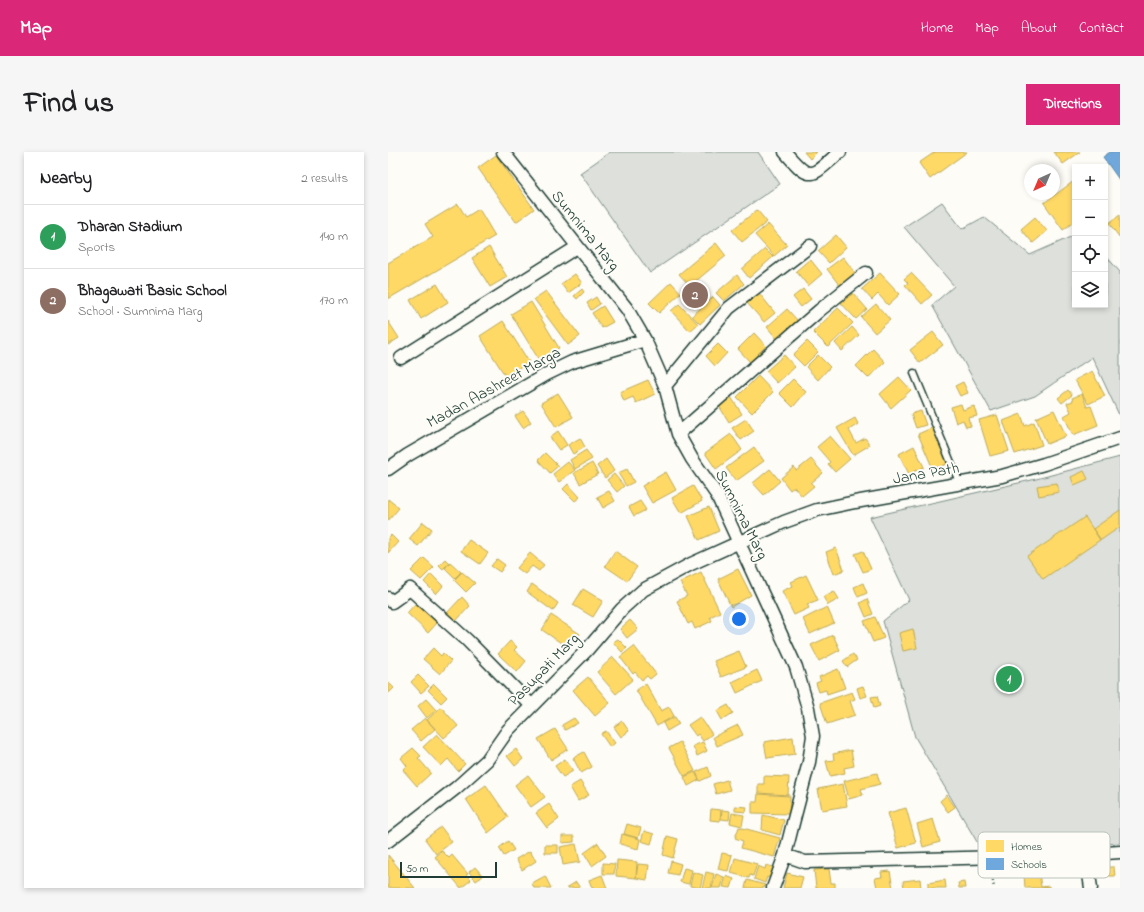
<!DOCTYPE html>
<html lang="en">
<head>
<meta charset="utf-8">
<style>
  body { margin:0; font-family:"Indie Flower",sans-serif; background:#f6f6f6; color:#202124 }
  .controls { position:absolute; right:12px; top:12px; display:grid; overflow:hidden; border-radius:0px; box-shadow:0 2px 6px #0003 }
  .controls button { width:36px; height:36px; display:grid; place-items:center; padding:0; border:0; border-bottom:1px solid #e0e0e0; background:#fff; color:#202124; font:20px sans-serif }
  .compass { position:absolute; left:636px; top:12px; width:36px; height:36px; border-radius:50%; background:#fff; box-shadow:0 2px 6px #0003; rotate:224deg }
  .scale { position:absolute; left:12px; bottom:10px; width:97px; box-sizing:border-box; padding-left:4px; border:2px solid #1f3d34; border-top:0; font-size:11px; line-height:14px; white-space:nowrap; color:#1f3d34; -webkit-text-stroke:3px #fdfcf7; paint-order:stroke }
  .you { position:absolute; left:351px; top:467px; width:14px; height:14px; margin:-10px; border:3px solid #fff; border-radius:50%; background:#1a73e8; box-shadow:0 0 0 6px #1a73e833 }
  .badge { display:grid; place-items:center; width:26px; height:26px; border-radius:50%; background:#db2777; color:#fff; font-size:13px; font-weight:700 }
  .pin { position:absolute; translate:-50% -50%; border:2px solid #fff; box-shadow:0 1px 4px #0006 }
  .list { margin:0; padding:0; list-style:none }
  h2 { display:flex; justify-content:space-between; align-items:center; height:52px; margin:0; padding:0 16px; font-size:17px }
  h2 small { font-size:13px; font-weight:400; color:#757577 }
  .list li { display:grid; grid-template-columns:26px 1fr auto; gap:12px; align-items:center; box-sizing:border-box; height:64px; padding:0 16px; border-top:1px solid #e0e0e0 }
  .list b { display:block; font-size:15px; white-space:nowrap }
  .list p { margin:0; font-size:13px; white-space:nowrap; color:#757577 }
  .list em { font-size:13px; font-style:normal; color:#757577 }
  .icon { flex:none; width:22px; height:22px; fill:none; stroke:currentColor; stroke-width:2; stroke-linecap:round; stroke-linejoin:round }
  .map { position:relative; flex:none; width:732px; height:736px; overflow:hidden; border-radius:0px }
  header { display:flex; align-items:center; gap:24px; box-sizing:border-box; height:56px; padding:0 20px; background:#db2777; color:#fff }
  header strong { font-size:19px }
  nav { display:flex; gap:22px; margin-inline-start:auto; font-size:14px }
  .intro { display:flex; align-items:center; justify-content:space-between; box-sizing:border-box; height:96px; padding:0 24px }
  h1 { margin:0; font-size:28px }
  .button { padding:10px 18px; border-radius:0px; background:#db2777; color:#fff; font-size:14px; font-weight:700 }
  main { display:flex; gap:24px; padding:0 24px }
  aside { flex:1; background:#fff; border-radius:0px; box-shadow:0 2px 6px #0003 }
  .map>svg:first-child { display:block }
</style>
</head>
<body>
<header>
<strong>Map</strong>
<nav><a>Home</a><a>Map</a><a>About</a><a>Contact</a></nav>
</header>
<div class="intro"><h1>Find us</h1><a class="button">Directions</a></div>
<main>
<aside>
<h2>Nearby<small>2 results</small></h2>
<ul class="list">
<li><span class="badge" style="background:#2e9e5b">1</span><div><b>Dharan Stadium</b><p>Sports</p></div><em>140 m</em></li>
<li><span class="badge" style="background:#8d6e63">2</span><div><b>Bhagawati Basic School</b><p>School · Sumnima Marg</p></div><em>170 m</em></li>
</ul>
</aside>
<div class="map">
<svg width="732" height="736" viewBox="0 0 732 736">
  <rect width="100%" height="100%" fill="#fdfcf7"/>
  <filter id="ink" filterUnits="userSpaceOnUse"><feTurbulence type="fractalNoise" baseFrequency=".025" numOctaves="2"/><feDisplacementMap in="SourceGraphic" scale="8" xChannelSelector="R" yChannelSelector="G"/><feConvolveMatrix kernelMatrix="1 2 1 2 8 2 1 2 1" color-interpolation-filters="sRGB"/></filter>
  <g filter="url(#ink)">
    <!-- green -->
    <path fill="#dde0db" stroke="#7e8e88" d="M222 0H370L392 32 262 121 192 21Z
      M554 50 574 77 596 65 642 103 687 83V153H717V103L732 120V265L704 205 647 244 603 259 544 153 566 134 516 75Z
      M732 305V691L595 700 527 585 495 469 521 448 482 365 648 327Z"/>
    <!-- homes -->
    <path fill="#ffd966" stroke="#bcaa57" d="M416 0H429L422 7Z
      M547 0H579L542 27 531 11Z
      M666 0H692L675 12Z
      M108 3 146 57 128 70 90 16Z
      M686 29 687 69 675 78 656 51Z
      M70 52 78 65 91 57 107 84 0 147V111L45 85 37 72Z
      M369 58 379 70 354 90 344 78Z
      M732 63V86L721 71Z
      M647 65 659 79 645 91 633 77Z
      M380 72 399 93 386 104 367 83Z
      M448 83 458 95 441 111 430 99Z
      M328 91 338 104 302 134 291 122Z
      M101 95 119 125 102 135 84 106Z
      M377 97 385 105 361 126 354 117Z
      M455 105 468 122 452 134 439 117Z
      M422 107 434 122 420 134 408 119Z
      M492 121 512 142 500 153 490 142 484 148 474 137Z
      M523 121 544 143 534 152 517 133 520 131 516 127Z
      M187 122 194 131 180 141 173 132Z
      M349 123 356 132 336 149 328 141Z
      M283 130 293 141 271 161 261 151Z
      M49 132 60 150 33 167 22 148Z
      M194 137 196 140 189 147 186 144Z
      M415 137 423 147 413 155 405 145Z
      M158 139 192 184 180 193 146 147Z
      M371 141 387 161 376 170 359 151Z
      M465 141 479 157 468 167 453 151Z
      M208 145 212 152 203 158 199 151Z
      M325 145 332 153 312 172 304 164Z
      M143 150 171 196 151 208 123 162Z
      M291 152 310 172 302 179 283 159Z
      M488 152 502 168 487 181 473 165Z
      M215 154 225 170 214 176 204 161Z
      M450 156 465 171 440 195 425 180Z
      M399 157 410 169 390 188 379 175Z
      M0 169 11 186 0 193Z
      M115 169 141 210 118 225 92 184Z
      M464 175 471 183 454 199 447 191Z
      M545 180 555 193 532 211 522 198Z
      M366 181 378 194 362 210 350 197Z
      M419 189 430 200 416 214 405 203Z
      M330 192 339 201 327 214 318 204Z
      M485 197 497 210 480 226 468 214Z
      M396 203 407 215 389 231 378 219Z
      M430 203 442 215 430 228 418 215Z
      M704 219 717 244 700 252 687 228Z
      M370 224 385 240 364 261 349 245Z
      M511 225 523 238 503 256 492 242Z
      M405 227 418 240 405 255 391 241Z
      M260 228 267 242 248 251 245 245 236 249 232 240Z
      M575 230 580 241 572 244 567 234Z
      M680 238 684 243 674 251 670 246Z
      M170 241 185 265 168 275 153 251Z
      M694 242 699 255 703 254 710 273 685 283 676 264 683 260 679 251 685 249 684 246Z
      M343 245 354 262 341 270 331 254Z
      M573 252 575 258 586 254 589 264 580 266 583 274 578 275 575 268 568 271 563 255Z
      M666 258 678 284 659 292 648 266Z
      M135 259 143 270 135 276 127 264Z
      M533 259 538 273 528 276 523 262Z
      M633 262 637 274 646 270 654 293 627 302 615 269Z
      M609 263 621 299 602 304 591 268Z
      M467 266 470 272 461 278 468 291 477 286 482 293 465 303 449 276Z
      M358 267 366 279 353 288 344 276Z
      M546 275 559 312 545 317 530 282Z
      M170 279 179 293 171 298 162 285Z
      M343 282 354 298 328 317 317 301Z
      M442 284 462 307 447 320 440 312 442 310 429 295Z
      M192 286 197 295 185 302 180 293Z
      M526 294 536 315 521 322 511 302Z
      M366 295 376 309 348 329 338 316Z
      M198 298 204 307 187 317 182 308Z
      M157 301 170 314 162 321 150 308Z
      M218 307 226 319 217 326 209 314Z
      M423 307 435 321 423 331 426 334 414 344 406 335 402 338 393 326 406 315 408 319Z
      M180 310 187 318 171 330 165 322Z
      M204 311 210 322 192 332 186 321Z
      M239 317 246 330 238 334 230 321Z
      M382 317 392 329 376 343 365 331Z
      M696 319 700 327 686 333 683 325Z
      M278 320 288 338 264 351 254 334Z
      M226 322 236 334 229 340 219 328Z
      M669 331 671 340 651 344 649 334Z
      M180 332 192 345 187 349 175 337Z
      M305 334 314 349 293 361 284 346Z
      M221 339 227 349 215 356 209 345Z
      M0 347 11 356 0 369Z
      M252 349 258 358 246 364 241 355Z
      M321 355 331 379 311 388 300 364Z
      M732 358V375L713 388 705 377Z
      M697 365 712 388 655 427 639 404Z
      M35 370 44 377 30 394 21 387Z
      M3 383 10 390 0 401V386Z
      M81 388 100 401 92 412 73 399Z
      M448 396 456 418 446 422 438 400Z
      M227 399 249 415 239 429 217 414Z
      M475 399 483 417 475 420 467 402Z
      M142 401 156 413 151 419 144 414 137 422 129 416Z
      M36 406 46 415 33 428 23 419Z
      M57 407 61 411 55 417 51 413Z
      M109 407 117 413 112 420 103 414Z
      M62 410 73 420 67 426 57 416Z
      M350 417 363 443 343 455 330 427Z
      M74 420 87 431 78 440 66 428Z
      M313 420 332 460 322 465 324 469 307 477 304 470 300 472 289 449 299 444 292 430Z
      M43 422 55 434 48 442 36 430Z
      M418 423 430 448 419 452 421 456 406 463 394 439 405 434 403 430Z
      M475 431 479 441 470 445 466 435Z
      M144 432 170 451 165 459 139 440Z
      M195 437 215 449 205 465 185 453Z
      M446 439 451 447 440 453 435 445Z
      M74 445 82 454 67 470 58 462Z
      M479 447 485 462 478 465 472 451Z
      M28 451 49 471 40 481 19 461Z
      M439 455 446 471 422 482 415 467Z
      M163 463 192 482 182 497 154 478Z
      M487 465 496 486 485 490 476 469Z
      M242 468 250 477 239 486 232 477Z
      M525 477 529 496 515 499 511 481Z
      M445 483 452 498 431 509 423 493Z
      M230 487 239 496 234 500 225 490Z
      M122 489 129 495 126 498 138 509 129 520 110 502Z
      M246 494 268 522 262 527 259 524 254 528 247 520 245 522 232 505Z
      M45 496 53 504 55 501 63 509 52 522 35 507Z
      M351 499 358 515 333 525 326 509Z
      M465 502 469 508 459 515 455 509Z
      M225 505 245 527 228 542 209 520Z
      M450 517 457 536 439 542 438 538 431 540 428 531 433 529 431 525Z
      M369 518 374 529 349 541 344 530Z
      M30 523 41 534 33 541 23 530Z
      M200 525 222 551 207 564 185 538Z
      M0 530 6 536 0 542Z
      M46 532 59 545 53 551 40 538Z
      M258 532 273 559 281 555 286 564 269 574 248 538Z
      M475 534 479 544 472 546 469 536Z
      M464 540 467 547 462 549 467 563 439 572 432 551Z
      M489 544 492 554 486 556 483 545Z
      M38 547 48 558 39 566 30 554Z
      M340 553 345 561 334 568 329 559Z
      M53 555 70 574 56 586 39 568Z
      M287 565 291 572 279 579 275 571Z
      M312 565 324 582 315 589 310 582 308 584 300 573Z
      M37 566 47 577 33 589 23 578Z
      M186 566 190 571 177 578 174 573Z
      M234 569 241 579 233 585 226 575Z
      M350 573 355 583 329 594 325 585Z
      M167 577 180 597 163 608 150 587Z
      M218 579 227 591 222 595 213 582Z
      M49 582 77 612 70 619 60 607 53 614 35 595Z
      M405 585 407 602 379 606 376 590Z
      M292 590 307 619 296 624 281 596Z
      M315 590 319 599 309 604 305 594Z
      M25 596 33 604 30 606 43 621 29 634 15 618 19 614 13 606Z
      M128 597 135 607 127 614 119 604Z
      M463 598 466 614 456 616 457 621 442 624 438 609 446 608 445 602Z
      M196 600 204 615 193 621 185 606Z
      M177 607 185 619 175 625 167 614Z
      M320 615 323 624 312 629 308 620Z
      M307 620 311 628 300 634 296 625Z
      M489 621 492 632 473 637 475 643 461 647 456 629Z
      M140 623 157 645 143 655 127 633Z
      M376 624 401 625 400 643 370 641V632H376Z
      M339 628 342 638 328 642 325 632Z
      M192 629 201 643 190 649 182 635Z
      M455 632 459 654 434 658 430 637Z
      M98 633 120 665 100 681 78 647Z
      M370 642 402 644 401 662 364 661V650H369Z
      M559 643 567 655 560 660 552 649Z
      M161 652 171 667 159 676 148 661Z
      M347 654 359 655 358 660 347 659Z
      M518 656 528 691 510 696 500 661Z
      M323 657 333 658 332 669 322 668Z
      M334 658 342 659 341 668 333 667Z
      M344 661 356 663 354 674 342 671Z
      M375 663 396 668 392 683 374 678Z
      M545 667 552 690 535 695 529 672Z
      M239 672 253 676 250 686 236 682Z
      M53 675 64 690 48 702 37 687Z
      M351 675 392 686 386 705 353 696 355 689 347 686Z
      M256 679 266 682 263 692 253 689Z
      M234 682 252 687 250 697 232 692Z
      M174 684H186V690L174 691Z
      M279 684 290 687 285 706 275 703Z
      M120 689 126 698 116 704 111 696Z
      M210 691 218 704 204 714 196 701Z
      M188 692 192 710 175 713 172 695Z
      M157 693H170V701H157Z
      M54 699 61 706 64 703 80 722 78 723 83 728 73 736 47 705Z
      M142 699 148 709 134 718 128 707Z
      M334 701 344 703 340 719 330 717Z
      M0 703 27 736H0Z
      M347 706 369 712 365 724 362 723 361 726 343 721Z
      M229 708 249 710 248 726 228 724Z
      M283 709 293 712 290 723 280 721Z
      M215 711 227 712 226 722H215Z
      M250 712 261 713 259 728 248 726Z
      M378 713 385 715 382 726 379 725 377 731 366 727 370 714 377 717Z
      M87 715 95 724 88 729 81 720Z
      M711 715H726L727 724H711Z
      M296 716 304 718 301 732 292 730Z
      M441 717 443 731H447V736H428L426 718Z
      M502 719 505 736H489L487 726 494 725 493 720Z
      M305 720 315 723 312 736 302 734Z
      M318 720 326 722 323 736H314Z
      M651 720 653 735 661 734V736H637L636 722Z
      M399 721 415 725 412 736H395Z
      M328 722 336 725 333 736H324Z
      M214 723 219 736H204L201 728Z
      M157 724 163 736H146L144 731Z
      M338 724 346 727 343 736 335 735Z
      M532 727 533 736H516L515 729Z
      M359 728 377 733 376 736H357Z
      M557 728 558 736H540V731Z
      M188 730 192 736H180V735Z
      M576 730 577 736H571L570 731Z"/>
    <!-- schools -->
    <path fill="#6fa8dc" stroke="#5788aa" d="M722 0H732V29L715 5Z"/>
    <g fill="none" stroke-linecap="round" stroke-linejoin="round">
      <!-- lane casing -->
      <g stroke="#1f3d34" stroke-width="9">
        <path id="lane" d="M526 221 572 332"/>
      </g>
      <!-- street casing -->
      <g stroke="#1f3d34" stroke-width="15">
        <path id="street" d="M115 0 239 157 257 188 277 234 290 282 304 307 329 343 408 515 420 556 425 584 421 610 405 671 397 703 385 736
          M397 0C424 32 423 24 452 0
          M13 206 189 95
          M277 234 341 156 422 94
          M290 282 432 158 478 121
          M0 317 20 303 159 222 184 210 257 188
          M0 446 4 450 22 437 79 488 144 554
          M0 689 68 636 99 608 120 578 198 499 234 457 255 438 303 412 396 370 429 358 467 350 614 324 656 312 732 286
          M698 702 703 736
          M397 703 417 710 689 703 732 700"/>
      </g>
      <!-- path -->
      <path stroke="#1f3d34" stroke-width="2.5" stroke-dasharray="1 3" stroke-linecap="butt" d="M603 717 606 736"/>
      <!-- lane -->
      <use href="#lane" stroke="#fdfcf7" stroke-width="6"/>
      <!-- street -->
      <use href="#street" stroke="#fdfcf7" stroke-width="12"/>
    </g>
  </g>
  <g text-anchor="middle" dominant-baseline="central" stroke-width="4" stroke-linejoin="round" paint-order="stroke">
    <!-- street labels -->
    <g font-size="16" fill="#1f3d34" stroke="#fdfcf7">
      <text transform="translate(197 79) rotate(51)">Sumnima Marg</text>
      <text transform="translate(106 236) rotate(-29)">Madan Aashreet Marga</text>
      <text transform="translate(538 322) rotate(-10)">Jana Path</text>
      <text transform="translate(353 363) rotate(63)">Sumnima Marg</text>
      <text transform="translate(156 518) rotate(-46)">Pasupati Marg</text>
    </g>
  </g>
  <!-- legend -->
  <rect x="590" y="680" width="132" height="46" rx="6" fill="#fdfcf7" stroke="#bac3bc" stroke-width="1"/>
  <rect x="598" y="688" width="18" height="12" fill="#ffd966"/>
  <rect x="598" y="706" width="18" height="12" fill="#6fa8dc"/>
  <g font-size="11" fill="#1f3d34">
    <text x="623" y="698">Homes</text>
    <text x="623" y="716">Schools</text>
  </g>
</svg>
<div class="controls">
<button>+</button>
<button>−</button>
<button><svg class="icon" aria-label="locate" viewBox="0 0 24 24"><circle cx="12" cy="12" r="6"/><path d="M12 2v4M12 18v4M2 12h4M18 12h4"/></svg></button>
<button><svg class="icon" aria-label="layers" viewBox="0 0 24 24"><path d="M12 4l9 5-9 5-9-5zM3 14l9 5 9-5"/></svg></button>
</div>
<svg class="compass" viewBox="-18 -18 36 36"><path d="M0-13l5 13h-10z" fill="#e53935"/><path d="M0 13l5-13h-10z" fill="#757577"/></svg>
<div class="scale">50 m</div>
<div class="you"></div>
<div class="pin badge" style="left:621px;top:527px;background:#2e9e5b">1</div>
<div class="pin badge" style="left:307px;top:143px;background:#8d6e63">2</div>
</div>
</main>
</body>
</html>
